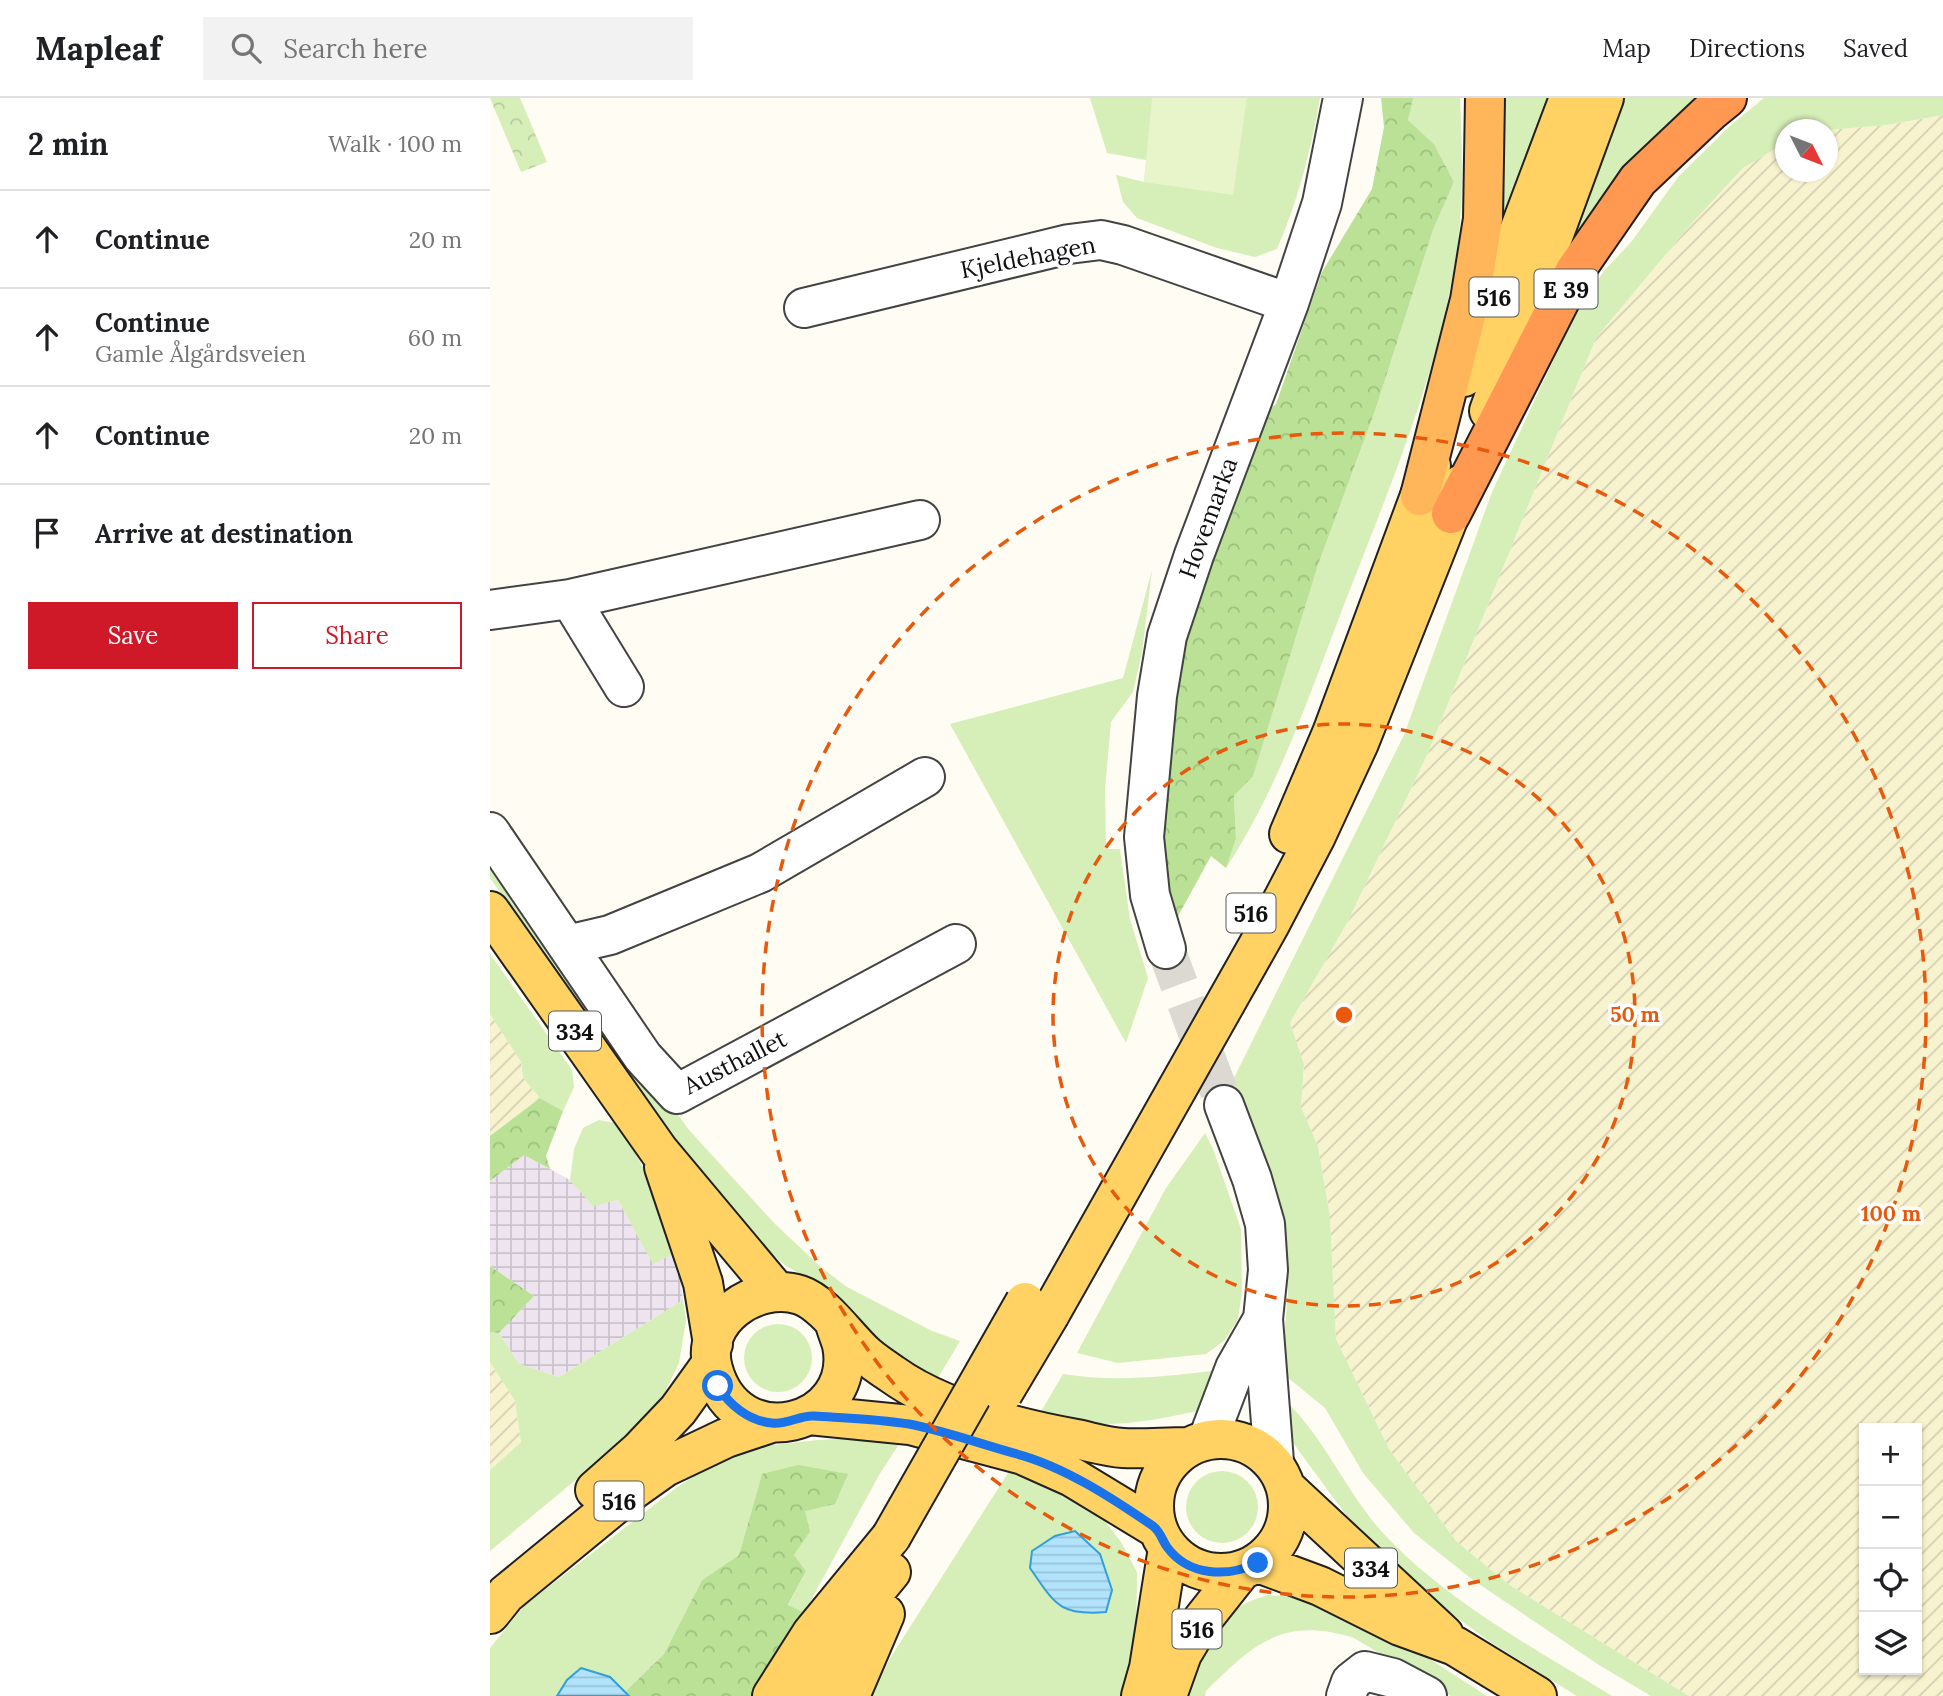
<!DOCTYPE html>
<html lang="en">
<head>
<meta charset="utf-8">
<style>
  body { margin:0; font-family:Lora,serif; background:#f2f2f2; color:#202124 }
  .controls { position:absolute; right:21px; bottom:21px; display:grid; overflow:hidden; border-radius:0px; box-shadow:0 2px 5px #0004 }
  .controls button { width:63px; height:63px; display:grid; place-items:center; padding:0; border:0; border-bottom:2px solid #e0e0e0; background:#fff; color:#202124; font:35px sans-serif }
  .compass { position:absolute; left:1285px; top:21px; width:63px; height:63px; border-radius:50%; background:#fff; box-shadow:0 2px 5px #0004; rotate:132deg }
  .stop { position:absolute; width:21px; height:21px; margin:-16px; border:5px solid #1a73e8; border-radius:50%; background:#fff }
  .stop.end { background:#1a73e8; border-color:#fff; box-shadow:0 2px 7px #0008 }
  .list { margin:0; padding:0; list-style:none }
  h2 { display:flex; justify-content:space-between; align-items:center; height:91px; margin:0; padding:0 28px; font-size:30px }
  h2 small { font-size:23px; font-weight:400; color:#757577 }
  .list li { display:grid; grid-template-columns:46px 1fr auto; gap:21px; align-items:center; box-sizing:border-box; height:98px; padding:0 28px; border-top:2px solid #e0e0e0 }
  .list b { display:block; font-size:26px; white-space:nowrap }
  .list p { margin:0; font-size:23px; white-space:nowrap; color:#757577 }
  .list em { font-size:23px; font-style:normal; color:#757577 }
  .actions { display:flex; gap:14px; padding:21px 28px }
  .actions a { flex:1; padding:16px 0; border:2px solid #cf1929; border-radius:0px; text-align:center; font-size:24px; color:#cf1929 }
  .actions .main { background:#cf1929; color:#fff }
  .icon { flex:none; width:38px; height:38px; fill:none; stroke:currentColor; stroke-width:2; stroke-linecap:round; stroke-linejoin:round }
  .map { position:relative; flex:none; width:1453px; height:1598px; overflow:hidden }
  header { display:flex; align-items:center; gap:42px; box-sizing:border-box; height:98px; padding:0 35px; background:#fff; border-bottom:2px solid #e0e0e0 }
  header strong { font-size:33px }
  nav { display:flex; gap:38px; margin-inline-start:auto; font-size:24px }
  .search { width:490px; height:63px; background:#f2f2f2; display:flex; align-items:center; gap:18px; box-sizing:border-box; padding:0 24px; border-radius:0px; color:#757577; font-size:26px }
  main { display:flex }
  aside { flex:1; background:#fff }
  .map>svg:first-child { display:block }
</style>
</head>
<body>
<header>
<strong>Mapleaf</strong>
<div class="search"><svg class="icon" aria-label="search" viewBox="0 0 24 24"><circle cx="10" cy="10" r="6"/><path d="M15 15l6 6"/></svg>Search here</div>
<nav><a>Map</a><a>Directions</a><a>Saved</a></nav>
</header>
<main>
<aside>
<h2>2 min<small>Walk · 100 m</small></h2>
<ul class="list">
<li><svg class="icon" aria-label="ahead" viewBox="0 0 24 24"><path d="M12 20V5M6 11l6-6 6 6"/></svg><div><b>Continue</b></div><em>20 m</em></li>
<li><svg class="icon" aria-label="ahead" viewBox="0 0 24 24"><path d="M12 20V5M6 11l6-6 6 6"/></svg><div><b>Continue</b><p>Gamle Ålgårdsveien</p></div><em>60 m</em></li>
<li><svg class="icon" aria-label="ahead" viewBox="0 0 24 24"><path d="M12 20V5M6 11l6-6 6 6"/></svg><div><b>Continue</b></div><em>20 m</em></li>
<li><svg class="icon" aria-label="arrive" viewBox="0 0 24 24"><path d="M6 21V4h12l-3 4 3 4H6"/></svg><div><b>Arrive at destination</b></div></li>
</ul>
<div class="actions"><a class="main">Save</a><a>Share</a></div>
</aside>
<div class="map">
<svg width="1453" height="1598" viewBox="0 0 1453 1598">
  <defs>
    <pattern id="industrial-grid" width="8" height="8" patternUnits="userSpaceOnUse" patternTransform="scale(1.75)"><rect width="8" height="8" fill="#ede4ef"/><path d="M0 4h8M4 0v8" fill="none" stroke="#cac3cc"/></pattern>
    <pattern id="farmland-furrows" width="10" height="10" patternUnits="userSpaceOnUse" patternTransform="scale(1.75)"><rect width="10" height="10" fill="#f8f3cf"/><path d="M-1 1l2-2M0 10L10 0M9 11l2-2" fill="none" stroke="#d4cfb1"/></pattern>
    <pattern id="forest-crowns" width="20" height="18" patternUnits="userSpaceOnUse" patternTransform="scale(1.75)"><rect width="20" height="18" fill="#bae195"/><path d="M2 6a3 3 0 1 1 6 0M12 15a3 3 0 1 1 6 0" fill="none" stroke="#9fc07f"/></pattern>
    <pattern id="park-crowns" width="20" height="18" patternUnits="userSpaceOnUse" patternTransform="scale(1.75)"><rect width="20" height="18" fill="#d6eeb8"/><path d="M2 6a3 3 0 1 1 6 0M12 15a3 3 0 1 1 6 0" fill="none" stroke="#b7cb9d"/></pattern>
    <pattern id="water-rules" width="6" height="5" patternUnits="userSpaceOnUse" patternTransform="scale(1.75)"><rect width="6" height="5" fill="#b2e3fc"/><path d="M0 2.5h6" fill="none" stroke="#98c2d7"/></pattern>
  </defs>
  <rect width="100%" height="100%" fill="#fffcf3"/>
  <!-- industrial -->
  <path fill="url(#industrial-grid)" d="M34 1057 80 1082 103 1107 128 1102 163 1165 187 1154 193 1202 69 1279 29 1266 9 1235 44 1198 0 1168V1083Z"/>
  <!-- farmland -->
  <path fill="url(#farmland-furrows)" fill-rule="evenodd" d="M1453 17V1598H1199L1018 1486 966 1443 899 1351 846 1241 840 1119 828 1048 811 1009 814 966 800 925 857 825 938 655 1106 240 1201 126 1253 70 1295 45 1296 74H1338V32L1397 27ZM1374 1330H1427V1572H1374Z
    M0 916 31 964 33 980 50 1000 0 1038Z
    M0 1264 25 1303 31 1344 0 1372Z"/>
  <!-- grass -->
  <path fill="#d6eeb8" d="M600 0H830C821 52 808 103 787 151L765 159 727 150 647 120 633 104 626 77 654 84 656 62 617 55Z
    M922 0H970C972 45 974 98 968 143 951 274 896 397 849 520 816 606 787 692 736 770L746 741 744 698 763 677 828 467 885 313 943 132 964 84 944 46 918 22Z
    M1004 0H1065L1020 120 1004 118Z
    M1131 0H1211L1081 155 1079 140Z
    M1274 0H1453V17L1397 27 1338 32H1296L1295 45 1253 70 1201 126 1106 240 938 655 857 825 800 925 814 966 811 1009 828 1048 840 1119 846 1241 899 1351 966 1443 1018 1486 1199 1598H1161L1109 1567 983 1482 924 1435 873 1375 835 1310 791 1274 798 1195 786 1091 741 986 914 637 1002 394 1085 216 1114 173 1142 143 1188 79 1241 27Z
    M662 472 652 555 643 594 621 624 615 691 616 751H630L640 821 658 880 636 945 460 626 633 580Z
    M0 752 199 1032 285 1126 332 1170 357 1189 442 1233 470 1243 446 1283 400 1258 338 1191 296 1168 262 1139 181 1040 110 933 0 780Z
    M0 856 82 972 84 989 73 1013 50 1000 33 980 31 964 0 916Z
    M109 1022 130 1026 158 1079 187 1154 163 1166 128 1102 103 1108 80 1082 84 1051 93 1030Z
    M715 1035 723 1051 751 1131 752 1194 748 1221 735 1242 716 1256 628 1265 587 1255 676 1090Z
    M193 1202 196 1222 189 1265 171 1302 106 1365 0 1453V1372L31 1344 25 1303 0 1264V1234L9 1235 29 1266 69 1279Z
    M254 1260a34 34 0 1 1 68 0a34 34 0 1 1-68 0Z
    M721 1273 730 1278 708 1313C652 1325 606 1333 549 1317L573 1276C624 1284 670 1279 721 1273Z
    M796 1303C835 1341 856 1394 893 1435 956 1503 1044 1550 1122 1598H1087L1000 1544 927 1490 862 1425 809 1353 800 1340Z
    M383 1339 413 1340 389 1377 314 1515 298 1508 316 1473 304 1457 320 1434 272 1376 249 1457 212 1482 174 1556 135 1594 120 1579 77 1582 67 1598H0V1550L34 1508 186 1390 218 1369 275 1348 328 1342Z
    M525 1364 615 1423 631 1444 647 1474 646 1547 631 1598H381L399 1562Z
    M696 1409a36 36 0 1 1 72 0a36 36 0 1 1-72 0Z
    M778 1497 809 1499 913 1544 997 1598H961L864 1540C793 1518 763 1546 716 1593L715 1598H697C717 1546 719 1514 778 1497Z"/>
  <!-- forest -->
  <path fill="url(#forest-crowns)" d="M891 0H923L918 22 944 46 964 84 943 132 885 313 828 467 763 678 744 698 746 741 736 770 721 758 687 820 675 792 670 728 692 539 768 321 786 306 832 174 882 91 894 29Z
    M50 1000 73 1013 56 1058 60 1071 34 1057 0 1083V1038Z
    M0 1168 44 1198 9 1235 0 1234Z
    M308 1367 358 1376 345 1406 315 1413 320 1434 304 1457 316 1473 298 1507 314 1515 307 1533 263 1598H139L135 1594 174 1556 212 1482 249 1457 272 1376Z"/>
  <!-- park -->
  <path fill="url(#park-crowns)" d="M0 0H30L57 64 31 74Z"/>
  <!-- pitch -->
  <path fill="#e8f4ca" d="M662 0H757L743 97 654 84Z"/>
  <!-- water -->
  <path fill="url(#water-rules)" stroke="#329eda" stroke-width="2" d="M585 1433 610 1456 622 1492 616 1514C569 1518 565 1506 540 1470L542 1453 565 1438Z
    M91 1570 120 1579 139 1598H67L77 1582Z"/>
  <g fill="none" stroke-linecap="round" stroke-linejoin="round">
    <!-- minor-tunnel -->
    <path stroke="#dbd9d1" stroke-width="38" stroke-dasharray="38 19" stroke-linecap="butt" d="M676 851 734 1007"/>
    <!-- minor casing -->
    <g stroke="#434343" stroke-width="42">
      <path id="minor" d="M314 210 579 146 611 142 633 147 799 205
        M80 501 134 589
        M0 512 80 501 430 422
        M0 734 153 959 187 996 466 846
        M77 847 120 837 270 775 435 679
        M676 851 660 797 654 739 667 598 677 538 704 457 799 205 832 105 853 0
        M734 1007 762 1081 775 1126 778 1172 773 1221 784 1364
        M718 1341 745 1270 773 1221
        M856 1598 861 1584 875 1573 903 1580 937 1598"/>
    </g>
    <!-- primary casing -->
    <g stroke="#212121" stroke-width="42">
      <path id="primary" d="M974 279 1079 0
        M999 313 1114 0
        M799 736 842 635 941 368
        M0 813 169 1053 287 1194
        M174 1069 213 1185 223 1246
        M560 1216 779 828 826 738 869 645 972 386
        M345 1226C347 1233 350 1240 352 1247 368 1328 247 1360 223 1271 209 1222 266 1183 310 1197 334 1205 357 1240 376 1257 384 1264 393 1270 402 1276 452 1312 526 1330 586 1341 601 1344 617 1349 633 1350 654 1351 675 1349 697 1349
        M319 1317 420 1327 533 1357 582 1379 666 1430
        M664 1408a67 67 0 1 1 134 0a67 67 0 1 1-134 0Z
        M797 1391 954 1537
        M105 1392 149 1353 188 1312 221 1266
        M768 1465 830 1488 910 1528 965 1548 1047 1598
        M0 1516 16 1496 144 1391 175 1369 236 1340 281 1325
        M282 1598 322 1535 401 1439
        M323 1598 387 1491 401 1474
        M360 1598 395 1516
        M651 1598 659 1570 678 1450
        M677 1598 692 1556 713 1521 751 1473"/>
    </g>
    <!-- trunk casing -->
    <g stroke="#212121" stroke-width="42">
      <path id="trunk" d="M930 398 980 202 993 121 995 0"/>
    </g>
    <!-- motorway casing -->
    <g stroke="#212121" stroke-width="42">
      <path id="motorway" d="M961 416 1085 173 1148 82 1221 13 1237 0"/>
    </g>
    <!-- minor -->
    <use href="#minor" stroke="#fff" stroke-width="38"/>
    <!-- primary -->
    <use href="#primary" stroke="#ffd263" stroke-width="38"/>
    <!-- trunk -->
    <use href="#trunk" stroke="#ffb65a" stroke-width="38"/>
    <!-- motorway -->
    <use href="#motorway" stroke="#ff9951" stroke-width="38"/>
    <!-- primary-bridge casing -->
    <g stroke="#212121" stroke-width="42" stroke-linecap="butt">
      <path id="primary-bridge" d="M513 1295 560 1216
        M401 1439 535 1204"/>
    </g>
    <!-- primary-bridge -->
    <use href="#primary-bridge" stroke="#ffd263" stroke-width="38"/>
  </g>
  <g fill="none" stroke-linecap="round" stroke-linejoin="round">
    <!-- route -->
    <path stroke="#1a73e8" stroke-width="9" d="M228 1288C239 1307 259 1323 282 1325 297 1327 310 1317 324 1318 355 1320 388 1321 419 1326 455 1333 491 1346 527 1356 575 1369 622 1400 663 1428 670 1433 672 1442 677 1449 699 1479 738 1479 768 1465"/>
  </g>
  <!-- distance rings -->
  <g fill="none" stroke="#e8590c" stroke-width="3.5" stroke-dasharray="12 9">
    <circle cx="854" cy="917" r="291"/>
    <circle cx="854" cy="917" r="582"/>
  </g>
  <g text-anchor="middle" dominant-baseline="central" stroke-width="7" stroke-linejoin="round" paint-order="stroke">
    <!-- shield labels -->
    <g fill="#fff" stroke="#585858" stroke-width="2">
      <rect x="1044.5" y="171.5" width="63" height="39" rx="5"/>
      <rect x="979.5" y="179.5" width="49" height="39" rx="5"/>
      <rect x="736.5" y="795.5" width="49" height="39" rx="5"/>
      <rect x="59" y="913.5" width="52" height="39" rx="5"/>
      <rect x="104.5" y="1383.5" width="49" height="39" rx="5"/>
      <rect x="855" y="1450.5" width="52" height="39" rx="5"/>
      <rect x="682.5" y="1511.5" width="49" height="39" rx="5"/>
    </g>
    <g font-size="23" font-weight="bold" fill="#101010">
      <text x="1076" y="191">E 39</text>
      <text x="1004" y="199">516</text>
      <text x="761" y="815">516</text>
      <text x="85" y="933">334</text>
      <text x="129" y="1403">516</text>
      <text x="881" y="1470">334</text>
      <text x="707" y="1531">516</text>
    </g>
    <!-- street labels -->
    <g font-size="24" fill="#101010" stroke="#fff">
      <text transform="translate(538 159) rotate(-11)">Kjeldehagen</text>
      <text transform="translate(718 420) rotate(-70)">Hovemarka</text>
      <text transform="translate(245 964) rotate(-27)">Austhallet</text>
    </g>
  </g>
  <circle cx="854" cy="917" r="10" fill="#e8590c" stroke="#fff" stroke-width="3.5"/>
  <g font-size="21" text-anchor="middle" font-weight="bold" fill="#e8590c" stroke="#fff" stroke-width="7" stroke-linejoin="round" paint-order="stroke">
    <text x="1145" y="924">50 m</text>
    <text x="1401" y="1123">100 m</text>
  </g>
</svg>
<div class="controls">
<button>+</button>
<button>−</button>
<button><svg class="icon" aria-label="locate" viewBox="0 0 24 24"><circle cx="12" cy="12" r="6"/><path d="M12 2v4M12 18v4M2 12h4M18 12h4"/></svg></button>
<button><svg class="icon" aria-label="layers" viewBox="0 0 24 24"><path d="M12 4l9 5-9 5-9-5zM3 14l9 5 9-5"/></svg></button>
</div>
<svg class="compass" viewBox="-18 -18 36 36"><path d="M0-13l5 13h-10z" fill="#e53935"/><path d="M0 13l5-13h-10z" fill="#757577"/></svg>
<div class="stop" style="left:228px;top:1288px"></div>
<div class="stop end" style="left:768px;top:1465px"></div>
</div>
</main>
</body>
</html>
